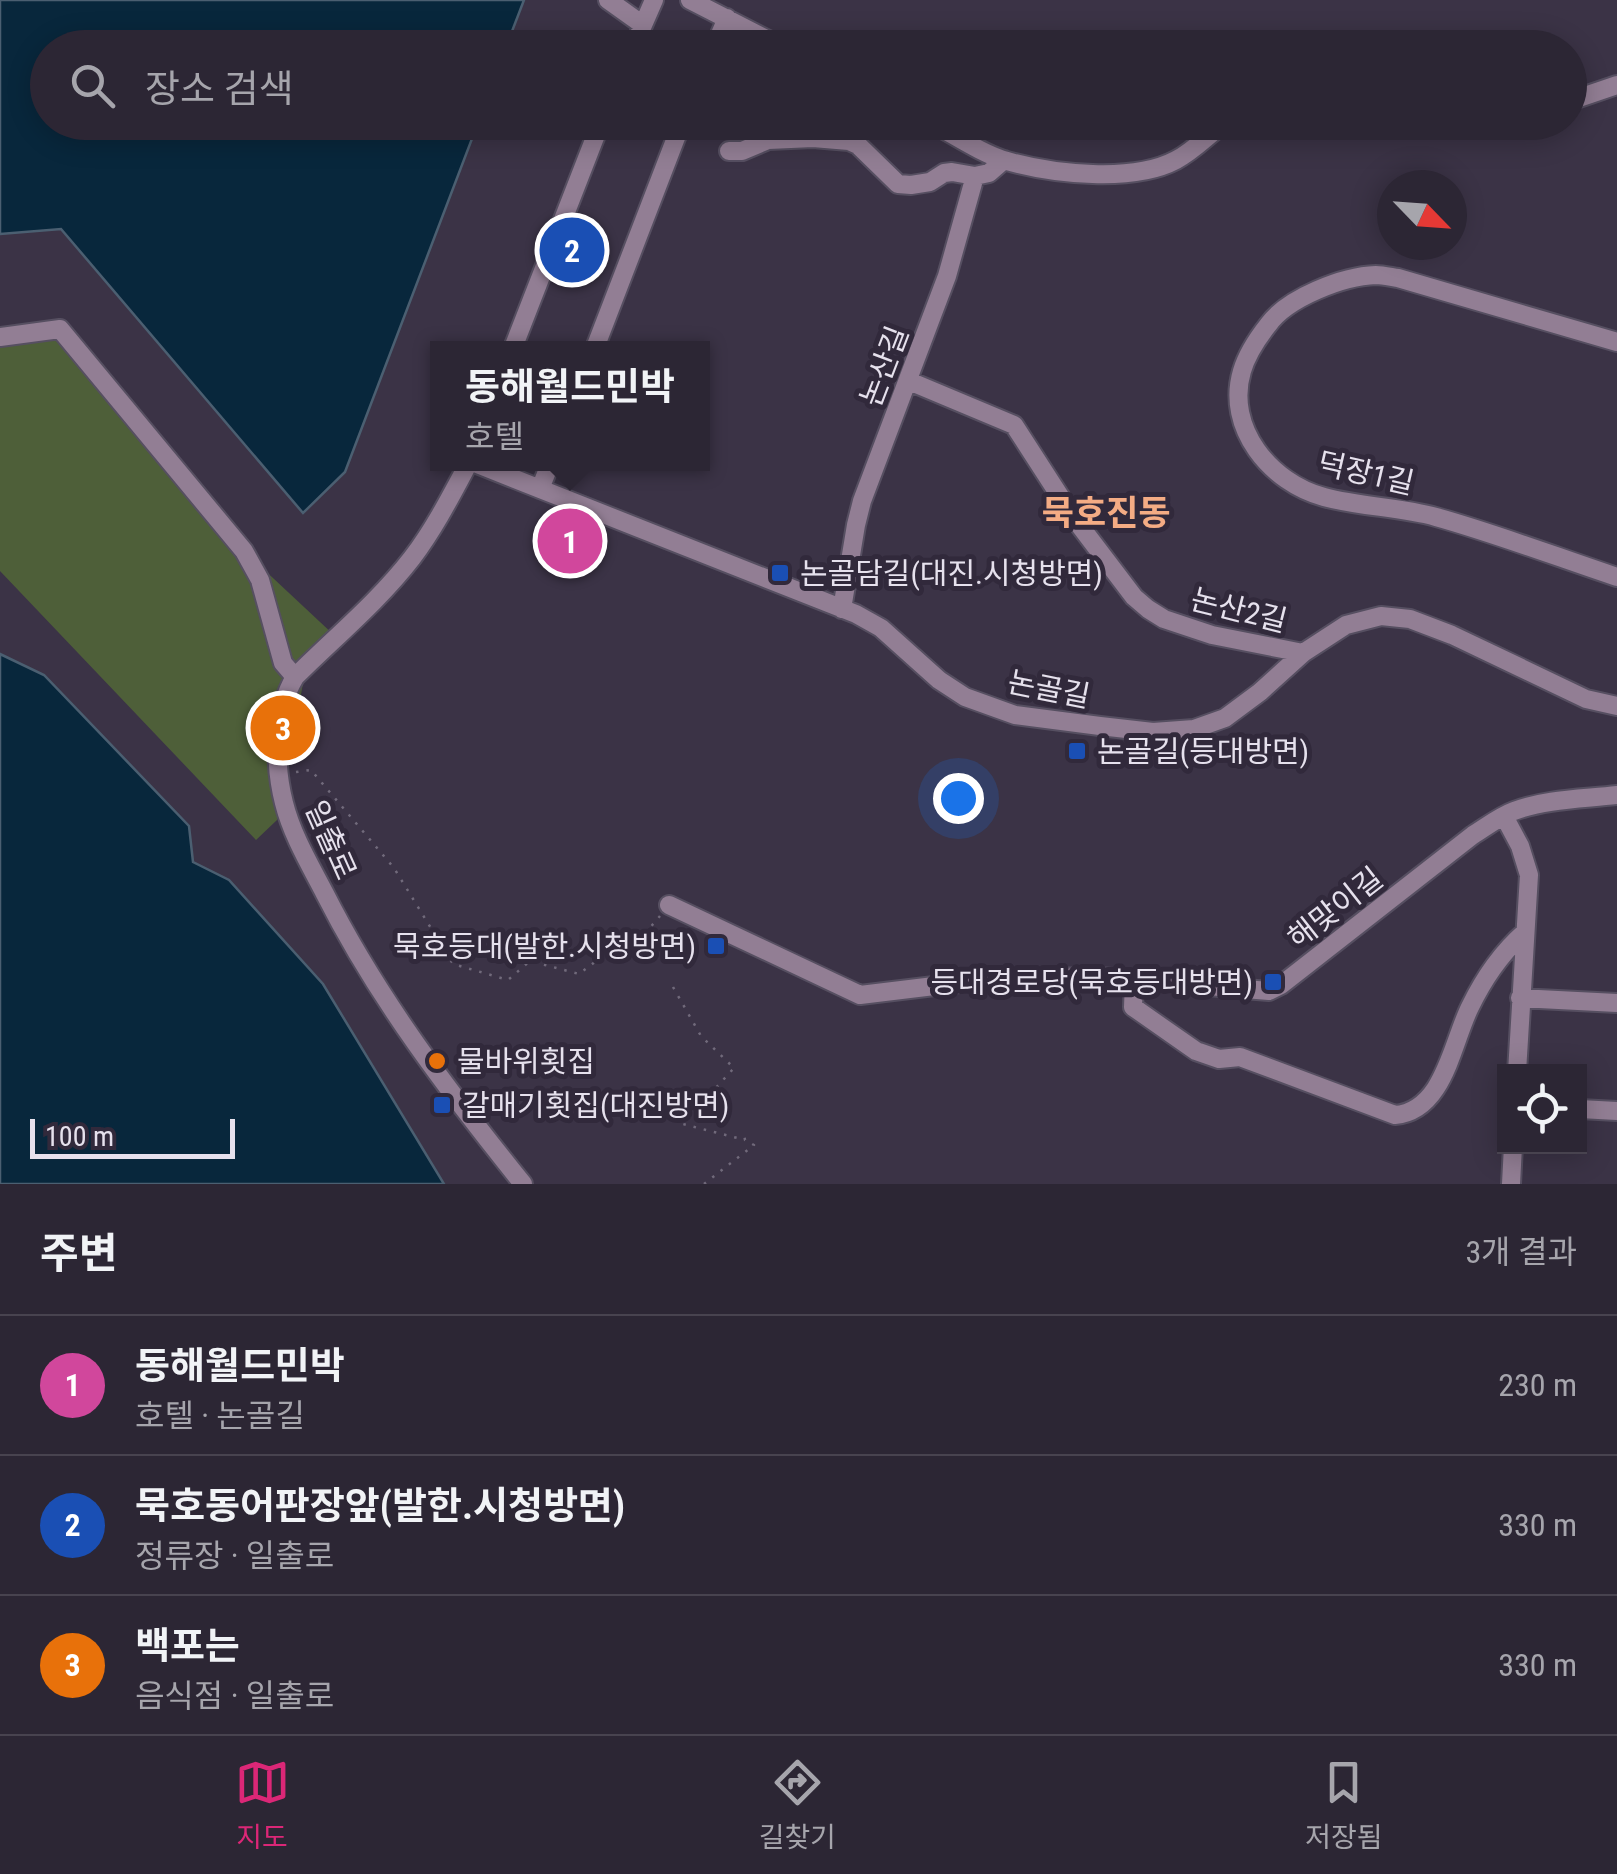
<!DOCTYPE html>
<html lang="ko">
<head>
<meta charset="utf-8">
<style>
  body { margin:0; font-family:"Roboto Condensed","Noto Sans KR",sans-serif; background:#342e3c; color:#f1f3f6 }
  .controls { position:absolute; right:30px; bottom:30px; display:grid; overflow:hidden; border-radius:0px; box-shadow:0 5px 25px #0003 }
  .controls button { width:90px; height:90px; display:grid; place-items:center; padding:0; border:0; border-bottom:2px solid #48434f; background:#2c2634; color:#f1f3f6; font:50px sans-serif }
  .compass { position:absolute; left:1377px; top:170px; width:90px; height:90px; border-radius:50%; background:#2c2634; box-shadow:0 5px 25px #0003; rotate:115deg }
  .scale { position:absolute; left:30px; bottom:25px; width:205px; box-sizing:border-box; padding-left:10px; border:5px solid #e6e1ed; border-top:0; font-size:28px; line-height:35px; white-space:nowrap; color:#e6e1ed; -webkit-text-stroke:8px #31293b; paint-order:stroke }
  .you { position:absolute; left:958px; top:798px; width:35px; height:35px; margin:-25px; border:8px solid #fff; border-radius:50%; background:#1a73e8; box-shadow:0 0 0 15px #1a73e833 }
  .badge { display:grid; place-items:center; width:65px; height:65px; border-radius:50%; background:#db2777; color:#fff; font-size:32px; font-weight:700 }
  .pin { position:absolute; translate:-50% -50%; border:5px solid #fff; box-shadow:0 2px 10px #0006 }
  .popup { position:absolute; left:430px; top:341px; width:280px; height:130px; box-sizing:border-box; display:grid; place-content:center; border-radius:0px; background:#2c2634; filter:drop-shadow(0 2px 8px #0005); font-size:32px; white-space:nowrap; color:#a6a5ac }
  .popup b { font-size:38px; color:#f1f3f6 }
  .popup::after { content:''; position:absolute; left:50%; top:100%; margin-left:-20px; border:20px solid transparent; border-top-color:#2c2634 }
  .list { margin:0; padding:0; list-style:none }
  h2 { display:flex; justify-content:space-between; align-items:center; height:130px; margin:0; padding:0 40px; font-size:42px }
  h2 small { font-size:32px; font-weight:400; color:#a6a5ac }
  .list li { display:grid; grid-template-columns:65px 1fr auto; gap:30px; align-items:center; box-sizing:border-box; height:140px; padding:0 40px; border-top:2px solid #48434f }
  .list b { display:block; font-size:38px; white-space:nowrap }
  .list p { margin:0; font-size:32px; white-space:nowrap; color:#a6a5ac }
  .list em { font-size:32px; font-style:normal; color:#a6a5ac }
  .icon { flex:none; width:55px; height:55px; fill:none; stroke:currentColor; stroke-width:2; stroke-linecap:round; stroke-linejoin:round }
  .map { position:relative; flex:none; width:1617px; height:1184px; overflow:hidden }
  .search { position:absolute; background:#2c2634; box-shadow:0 5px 25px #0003; left:30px; right:30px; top:30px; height:110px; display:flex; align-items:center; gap:25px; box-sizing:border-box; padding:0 35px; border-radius:55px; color:#a6a5ac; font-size:38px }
  .sheet { height:550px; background:#2c2634 }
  nav { display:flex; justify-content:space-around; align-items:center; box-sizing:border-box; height:140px; border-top:2px solid #48434f; background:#2c2634; font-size:28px; color:#a6a5ac }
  nav a { display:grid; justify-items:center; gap:5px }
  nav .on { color:#db2777 }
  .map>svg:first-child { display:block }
</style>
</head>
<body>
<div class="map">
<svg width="1617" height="1184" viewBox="0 0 1617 1184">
  <rect width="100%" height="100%" fill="#3b3346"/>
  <!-- green -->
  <path fill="#4e5f39" d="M60 329 244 551 335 636 306 668 277 820 256 840 0 571V337Z"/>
  <!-- water -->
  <path fill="#08273c" stroke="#4b5f71" stroke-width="2.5" d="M0 0H524L506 47 48 48V122L478 123 345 472 303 513 61 229 0 234Z
    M0 654 44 675 189 826 193 862 229 880 323 984 444 1184H0Z"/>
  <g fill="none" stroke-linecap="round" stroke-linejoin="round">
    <!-- minor casing -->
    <g stroke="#564f61" stroke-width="22">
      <path id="minor" d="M608 0 643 25
        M690 0 784 48
        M633 48 654 0
        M714 48 727 18
        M1570 101 1617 85
        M930 122C953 134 982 154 1007 161 1053 174 1133 183 1176 160 1195 150 1209 134 1226 122
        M729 151H742L768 140 813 138 849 141 858 145 898 184 911 185 930 182 944 173 952 172 975 176
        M0 337 60 329 244 551 260 580 283 663 295 677
        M1617 342 1398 278C1391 277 1383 275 1376 275 1343 276 1287 298 1268 325 1257 339 1247 354 1242 371 1225 428 1271 483 1324 497 1361 507 1400 507 1436 517 1497 534 1557 557 1617 577
        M513 348 601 122
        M595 348 682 122
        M909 381 1014 425 1074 518 1134 597 1148 609 1164 619 1212 635 1303 653
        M468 464C451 496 434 529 412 558 378 602 334 638 295 677 274 712 274 764 284 803 292 835 310 865 325 894 378 999 449 1092 523 1184
        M477 464 856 614 881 628 939 680 965 697 1015 715 1100 726 1153 732 1194 729 1225 718 1260 692 1303 653 1346 625 1381 616 1410 619 1452 635 1586 699 1617 706
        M540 489 550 464
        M842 609 856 525 862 501 947 276 975 176 989 173 1004 160
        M1504 816 1520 846 1529 875 1517 1072
        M669 905 860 995 992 979 1099 977 1269 991 1281 985 1473 835C1486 827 1500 816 1514 811 1546 799 1583 799 1617 795
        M1134 981 1133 1007 1196 1051 1219 1059 1240 1057 1395 1115C1444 1111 1452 1043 1470 1007 1484 978 1501 953 1525 932
        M1520 998 1617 1003
        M1580 1109 1617 1111
        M1511 1184 1513 1146"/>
    </g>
    <!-- path -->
    <path stroke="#716a7b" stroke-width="2.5" stroke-dasharray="2.5 8" stroke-linecap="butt" d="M296 772 311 770 394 868 453 964 508 980 530 961 579 974 608 952 635 945 660 916
      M673 987 701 1036 734 1068 683 1124 745 1140
      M704 1184 754 1145 745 1140 744 1134"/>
    <!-- minor -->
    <use href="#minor" stroke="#927e94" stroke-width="18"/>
  </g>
  <!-- markers -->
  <g fill="#1a4fb4" stroke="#31293b" stroke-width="4">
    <rect x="770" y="563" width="20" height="20" rx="5"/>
    <rect x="1067" y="741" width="20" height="20" rx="5"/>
    <rect x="706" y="936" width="20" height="20" rx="5"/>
    <rect x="1263" y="972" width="20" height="20" rx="5"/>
    <rect x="432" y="1095" width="20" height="20" rx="5"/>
  </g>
  <circle fill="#e8710a" stroke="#31293b" stroke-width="4" cx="437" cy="1061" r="10"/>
  <g text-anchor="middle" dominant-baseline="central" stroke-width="10" stroke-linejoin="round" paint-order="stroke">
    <!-- street labels -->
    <g font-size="30" fill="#e6e1ed" stroke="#31293b">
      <text transform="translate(884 366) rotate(-69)">논산길</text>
      <text transform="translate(1366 473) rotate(13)">덕장1길</text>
      <text transform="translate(1239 610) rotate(14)">논산2길</text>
      <text transform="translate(1049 689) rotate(11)">논골길</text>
      <text transform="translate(331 840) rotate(66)">일출로</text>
      <text transform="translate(1335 908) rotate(-38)">해맞이길</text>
    </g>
    <!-- poi labels -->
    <g font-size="30" fill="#e6e1ed" stroke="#31293b" text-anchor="start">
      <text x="800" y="573">논골담길(대진.시청방면)</text>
      <text x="1097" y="751">논골길(등대방면)</text>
      <text x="696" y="946" text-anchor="end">묵호등대(발한.시청방면)</text>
      <text x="1253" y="982" text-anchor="end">등대경로당(묵호등대방면)</text>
      <text x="457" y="1061">물바위횟집</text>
      <text x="462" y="1105">갈매기횟집(대진방면)</text>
    </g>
    <!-- quarter labels -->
    <g font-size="35" font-weight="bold" fill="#f4ac84" stroke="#31293b">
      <text x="1106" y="513">묵호진동</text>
    </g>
  </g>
</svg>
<div class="controls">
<button><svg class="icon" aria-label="locate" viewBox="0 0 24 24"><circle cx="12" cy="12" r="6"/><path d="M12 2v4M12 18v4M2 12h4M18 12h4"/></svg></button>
</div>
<svg class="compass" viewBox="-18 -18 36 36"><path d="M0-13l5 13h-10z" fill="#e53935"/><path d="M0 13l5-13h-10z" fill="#a6a5ac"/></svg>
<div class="scale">100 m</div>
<div class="you"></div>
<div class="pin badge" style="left:570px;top:541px;background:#d1479c">1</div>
<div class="popup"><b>동해월드민박</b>호텔</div>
<div class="pin badge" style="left:572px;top:250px;background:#1a4fb4">2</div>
<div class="pin badge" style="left:283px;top:728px;background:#e8710a">3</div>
<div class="search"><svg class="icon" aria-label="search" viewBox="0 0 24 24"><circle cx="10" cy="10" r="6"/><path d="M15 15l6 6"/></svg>장소 검색</div>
</div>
<section class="sheet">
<h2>주변<small>3개 결과</small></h2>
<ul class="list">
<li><span class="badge" style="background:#d1479c">1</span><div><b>동해월드민박</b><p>호텔 · 논골길</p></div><em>230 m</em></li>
<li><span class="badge" style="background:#1a4fb4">2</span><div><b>묵호동어판장앞(발한.시청방면)</b><p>정류장 · 일출로</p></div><em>330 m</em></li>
<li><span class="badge" style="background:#e8710a">3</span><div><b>백포는</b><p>음식점 · 일출로</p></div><em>330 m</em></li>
</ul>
</section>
<nav>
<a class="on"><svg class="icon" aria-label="map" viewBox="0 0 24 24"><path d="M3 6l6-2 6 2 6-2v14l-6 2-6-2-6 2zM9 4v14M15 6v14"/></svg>지도</a>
<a><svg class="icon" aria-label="directions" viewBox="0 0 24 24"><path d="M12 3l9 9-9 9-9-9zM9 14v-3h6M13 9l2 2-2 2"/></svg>길찾기</a>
<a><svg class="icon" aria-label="saved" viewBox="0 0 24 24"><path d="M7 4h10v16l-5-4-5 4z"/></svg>저장됨</a>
</nav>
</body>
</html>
